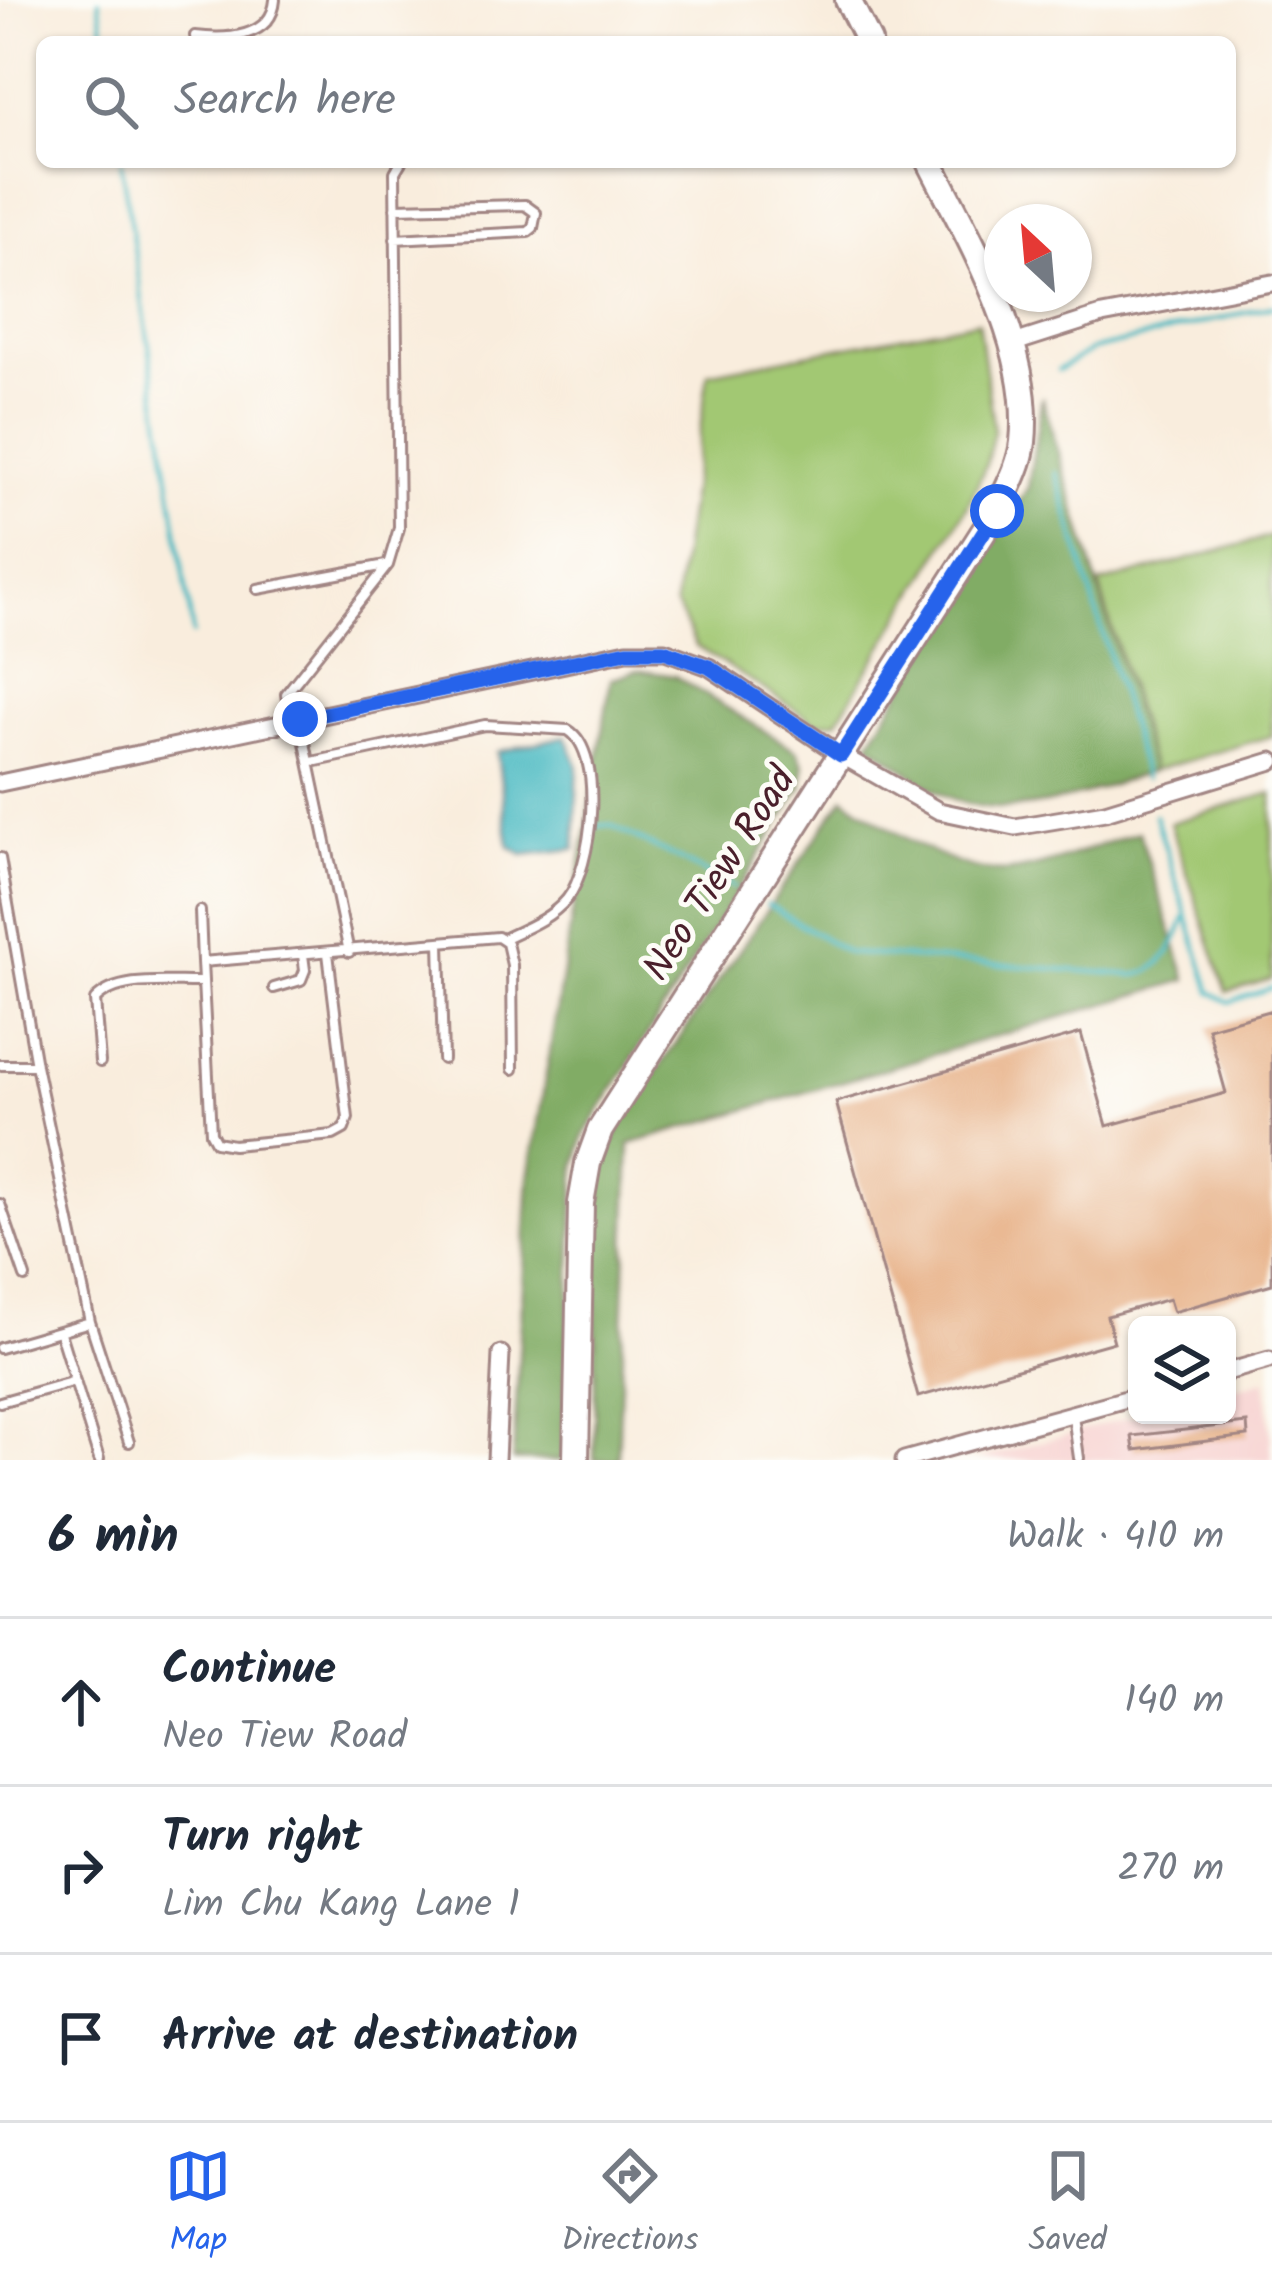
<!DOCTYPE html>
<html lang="en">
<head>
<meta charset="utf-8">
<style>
  body { margin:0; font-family:Kalam,sans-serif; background:#f6f6f7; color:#1f2937 }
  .controls { position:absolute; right:36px; bottom:36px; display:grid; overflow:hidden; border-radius:18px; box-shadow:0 3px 9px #0004 }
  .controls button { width:108px; height:108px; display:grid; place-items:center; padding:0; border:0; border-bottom:3px solid #e0e1e3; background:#fff; color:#1f2937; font:60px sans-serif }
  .compass { position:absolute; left:984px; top:204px; width:108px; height:108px; border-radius:50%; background:#fff; box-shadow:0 3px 9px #0004; rotate:334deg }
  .stop { position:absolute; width:36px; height:36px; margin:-27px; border:9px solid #2563eb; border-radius:50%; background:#fff }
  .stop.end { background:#2563eb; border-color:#fff; box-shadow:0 3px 12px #0008 }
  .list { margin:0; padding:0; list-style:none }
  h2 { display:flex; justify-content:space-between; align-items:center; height:156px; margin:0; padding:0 48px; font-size:51px }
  h2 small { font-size:39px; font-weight:400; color:#747a83 }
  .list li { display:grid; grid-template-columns:78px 1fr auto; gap:36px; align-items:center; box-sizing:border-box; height:168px; padding:0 48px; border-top:3px solid #e0e1e3 }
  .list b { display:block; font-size:45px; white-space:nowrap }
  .list p { margin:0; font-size:39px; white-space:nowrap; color:#747a83 }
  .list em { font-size:39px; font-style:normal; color:#747a83 }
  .icon { flex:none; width:66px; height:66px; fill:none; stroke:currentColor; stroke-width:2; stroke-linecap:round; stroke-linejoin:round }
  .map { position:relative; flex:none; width:1272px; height:1460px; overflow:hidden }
  .search { position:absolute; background:#fff; box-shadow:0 3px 9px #0004; left:36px; right:36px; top:36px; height:132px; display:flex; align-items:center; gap:30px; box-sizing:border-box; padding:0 42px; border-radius:18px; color:#747a83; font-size:45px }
  .sheet { height:660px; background:#fff }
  nav { display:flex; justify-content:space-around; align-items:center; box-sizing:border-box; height:168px; border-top:3px solid #e0e1e3; background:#fff; font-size:33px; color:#747a83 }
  nav a { display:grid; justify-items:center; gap:6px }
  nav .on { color:#2563eb }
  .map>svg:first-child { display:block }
</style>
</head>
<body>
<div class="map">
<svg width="1272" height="1460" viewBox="0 0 1272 1460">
  <rect width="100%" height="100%" fill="#fdfcf7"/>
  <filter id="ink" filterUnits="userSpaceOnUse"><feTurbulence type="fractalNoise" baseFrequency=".00833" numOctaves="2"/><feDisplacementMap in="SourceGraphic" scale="24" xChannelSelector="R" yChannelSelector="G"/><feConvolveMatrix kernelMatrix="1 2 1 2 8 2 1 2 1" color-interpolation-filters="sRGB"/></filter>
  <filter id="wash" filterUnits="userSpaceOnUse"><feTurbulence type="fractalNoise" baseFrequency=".004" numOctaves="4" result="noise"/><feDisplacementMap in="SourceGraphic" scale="48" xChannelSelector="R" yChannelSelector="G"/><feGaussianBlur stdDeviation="2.7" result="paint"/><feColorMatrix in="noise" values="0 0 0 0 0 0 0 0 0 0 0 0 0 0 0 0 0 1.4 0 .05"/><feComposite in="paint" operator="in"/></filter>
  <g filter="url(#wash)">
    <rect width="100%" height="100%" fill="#f9eddd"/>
    <!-- built -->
    <path fill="#f7d0cf" d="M1266 1380 1272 1460H976L1137 1415H1227V1390Z"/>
    <!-- green -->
    <path fill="#a2c873" stroke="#76744f" stroke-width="3" d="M978 321 994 431 986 465 967 507 837 721 817 723 696 646 675 604 708 373Z
      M1272 536V736L1153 771 1099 584Z
      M1272 793V979L1227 992 1170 823Z"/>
    <!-- forest -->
    <path fill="#81ac65" stroke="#666648" stroke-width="3" d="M1042 397 1153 771C1085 793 1005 830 937 791 914 777 891 759 869 743L1028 487Z
      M637 670 675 676 797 751 804 766 802 787 584 1136 576 1167 562 1460H513L529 1178 611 679Z
      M844 797C886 827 960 879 1013 871 1056 865 1098 844 1139 832L1187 980 630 1144 618 1460H594L597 1197 606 1155 621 1124Z"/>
    <!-- water -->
    <path fill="#4bbac2" stroke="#4a6c76" stroke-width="3" d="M566 736 578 765 575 849 523 855 509 846 497 752Z"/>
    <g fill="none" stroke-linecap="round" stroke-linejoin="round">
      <!-- stream -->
      <path stroke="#4bbac2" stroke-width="4.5" d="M99 0 105 42
        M121 162 193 634
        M1058 370 1092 350 1272 306
        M1056 473 1145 778
        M1155 815 1211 992 1229 1002 1272 988
        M590 826 610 825 734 887
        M767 904 848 953 1135 975C1163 972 1177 942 1185 918"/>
    </g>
    <g id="blocks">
      <!-- building -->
      <path fill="#e4a677" d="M1272 1010V1284L1173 1312 1169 1299 1107 1316 1114 1342 918 1397 836 1102 1081 1033 1107 1126 1226 1093 1208 1028Z
        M1247 1423 1248 1436 1134 1450 1132 1436Z"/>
    </g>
  </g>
  <g filter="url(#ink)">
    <use href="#blocks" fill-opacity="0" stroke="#a28684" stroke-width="3"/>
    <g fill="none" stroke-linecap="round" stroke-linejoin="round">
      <!-- service casing -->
      <g stroke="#a28684" stroke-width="14">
        <path id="service" d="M195 36C226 40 272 38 275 0
          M395 208 525 205 536 213 533 228 528 232 395 239
          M258 589 386 565
          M300 719 349 952
          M290 721 286 694 388 565 399 528 395 172 401 162
          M312 762 485 725 568 730C606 753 592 869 567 899 550 919 526 928 503 939
          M0 858 36 1065 90 1322 129 1442
          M200 911 202 962
          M440 942 443 1059
          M328 953 348 1118 344 1129 333 1135 233 1145 216 1142 211 1133 202 962 498 937 507 943 512 965 513 1069
          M274 988 301 980 305 970 303 955
          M100 1062 95 1000C118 975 171 983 203 982
          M0 1065H36
          M0 1204 25 1277
          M60 1333 99 1459
          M0 1348 90 1322
          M0 1402 75 1381
          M1073 1415 1079 1458"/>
      </g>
      <!-- minor casing -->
      <g stroke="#a28684" stroke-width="21">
        <path id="minor" d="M1011 344 1102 315 1272 283
          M0 783 627 651H665L709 667 841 755 939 811 1015 827 1105 812 1272 761
          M1227 1372 1269 1360
          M496 1460 501 1354
          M904 1460 1137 1396"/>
      </g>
      <!-- primary casing -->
      <g stroke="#a28684" stroke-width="30">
        <path id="primary" d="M848 0 869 42
          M576 1460 581 1203 588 1163 600 1130 997 511C1007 489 1020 467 1023 442 1033 347 971 243 930 162"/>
      </g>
      <!-- service -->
      <use href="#service" stroke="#fff" stroke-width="8"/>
      <!-- minor -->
      <use href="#minor" stroke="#fff" stroke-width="15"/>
      <!-- primary -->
      <use href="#primary" stroke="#fff" stroke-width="24"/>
    </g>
  </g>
  <g fill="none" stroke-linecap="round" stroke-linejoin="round" filter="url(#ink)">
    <!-- route -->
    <path stroke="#2563eb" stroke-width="15" d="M300 719 627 651H664L709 667 841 755 997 511"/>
  </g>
  <g text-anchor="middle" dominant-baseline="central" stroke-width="10" stroke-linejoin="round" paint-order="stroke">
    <!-- street labels -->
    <g font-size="39" fill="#4a1f2b" stroke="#fdfcf7">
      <text transform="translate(721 875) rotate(-57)">Neo Tiew Road</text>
    </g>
  </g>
</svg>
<div class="controls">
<button><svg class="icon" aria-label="layers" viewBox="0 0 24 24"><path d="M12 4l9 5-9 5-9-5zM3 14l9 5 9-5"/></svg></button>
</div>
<svg class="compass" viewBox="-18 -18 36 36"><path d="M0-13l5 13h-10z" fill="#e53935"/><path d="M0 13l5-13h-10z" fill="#747a83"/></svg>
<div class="stop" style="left:997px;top:511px"></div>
<div class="stop end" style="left:300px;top:719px"></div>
<div class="search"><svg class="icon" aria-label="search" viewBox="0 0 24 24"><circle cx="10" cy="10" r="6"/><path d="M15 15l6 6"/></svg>Search here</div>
</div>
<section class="sheet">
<h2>6 min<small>Walk · 410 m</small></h2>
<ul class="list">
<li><svg class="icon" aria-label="ahead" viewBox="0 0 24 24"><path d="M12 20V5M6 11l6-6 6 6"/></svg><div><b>Continue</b><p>Neo Tiew Road</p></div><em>140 m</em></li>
<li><svg class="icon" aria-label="right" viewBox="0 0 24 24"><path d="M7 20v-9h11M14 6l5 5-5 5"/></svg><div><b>Turn right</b><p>Lim Chu Kang Lane 1</p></div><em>270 m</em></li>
<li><svg class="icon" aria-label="arrive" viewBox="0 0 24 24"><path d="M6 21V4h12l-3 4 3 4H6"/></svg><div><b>Arrive at destination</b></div></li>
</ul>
</section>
<nav>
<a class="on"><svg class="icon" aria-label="map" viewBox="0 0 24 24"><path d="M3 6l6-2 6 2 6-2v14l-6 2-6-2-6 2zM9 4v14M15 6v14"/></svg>Map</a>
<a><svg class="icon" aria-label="directions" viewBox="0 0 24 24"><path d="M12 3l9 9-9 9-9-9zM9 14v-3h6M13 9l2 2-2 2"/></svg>Directions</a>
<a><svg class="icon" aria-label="saved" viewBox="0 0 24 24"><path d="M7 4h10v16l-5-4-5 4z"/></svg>Saved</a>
</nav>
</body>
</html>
